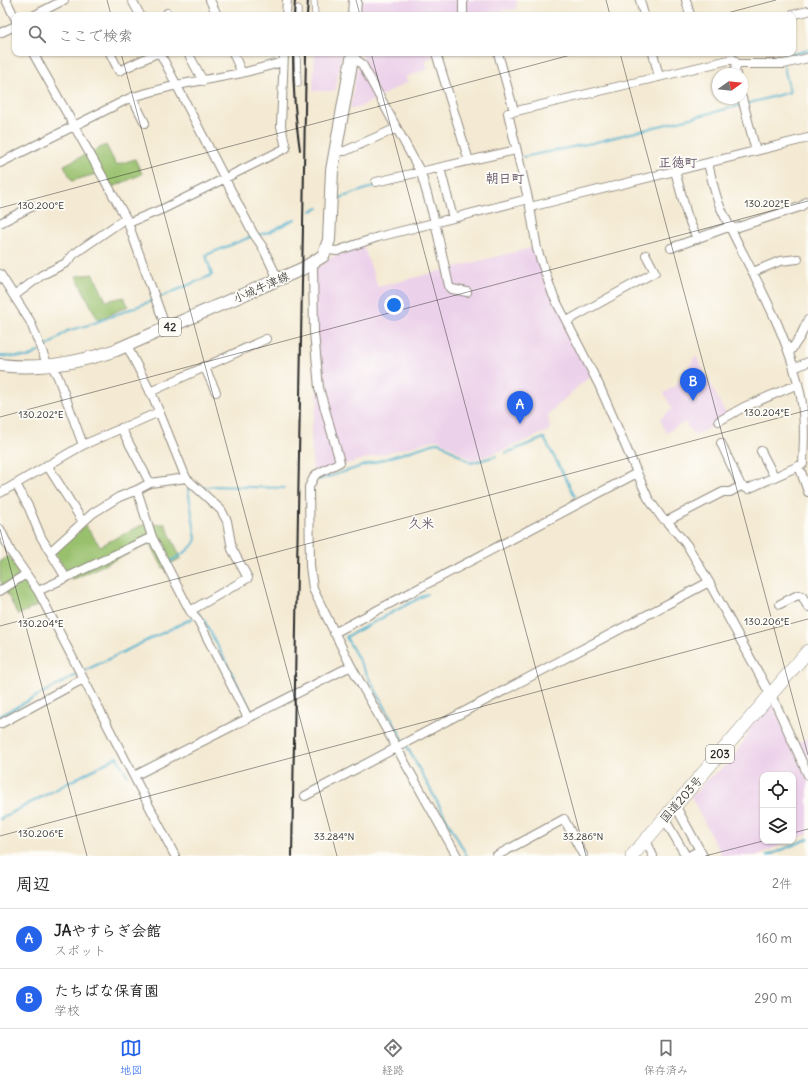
<!DOCTYPE html>
<html lang="ja">
<head>
<meta charset="utf-8">
<style>
  body { margin:0; font-family:Delius,"Klee One",sans-serif; background:#f2f2f2; color:#222 }
  .controls { position:absolute; right:12px; bottom:12px; display:grid; overflow:hidden; border-radius:8px; box-shadow:0 1px 3px #0004 }
  .controls button { width:36px; height:36px; display:grid; place-items:center; padding:0; border:0; border-bottom:1px solid #e0e0e0; background:#fff; color:#222; font:20px sans-serif }
  .compass { position:absolute; left:712px; top:68px; width:36px; height:36px; border-radius:50%; background:#fff; box-shadow:0 1px 3px #0004; rotate:75deg }
  .you { position:absolute; left:394px; top:305px; width:14px; height:14px; margin:-10px; border:3px solid #fff; border-radius:50%; background:#1a73e8; box-shadow:0 0 0 6px #1a73e833 }
  .badge { display:grid; place-items:center; width:26px; height:26px; border-radius:50%; background:#2563eb; color:#fff; font-size:13px; font-weight:700 }
  .pin { position:absolute; translate:-50% -33px; filter:drop-shadow(0 1px 2px #0008) }
  .pin::after { content:''; position:absolute; top:21px; width:14px; height:12px; background:inherit; clip-path:polygon(0 0,100% 0,50% 100%) }
  .list { margin:0; padding:0; list-style:none }
  h2 { display:flex; justify-content:space-between; align-items:center; height:52px; margin:0; padding:0 16px; font-size:17px }
  h2 small { font-size:13px; font-weight:400; color:#767676 }
  .list li { display:grid; grid-template-columns:26px 1fr auto; gap:12px; align-items:center; box-sizing:border-box; height:60px; padding:0 16px; border-top:1px solid #e0e0e0 }
  .list b { display:block; font-size:15px; white-space:nowrap }
  .list p { margin:0; font-size:13px; white-space:nowrap; color:#767676 }
  .list em { font-size:13px; font-style:normal; color:#767676 }
  .icon { flex:none; width:22px; height:22px; fill:none; stroke:currentColor; stroke-width:2; stroke-linecap:round; stroke-linejoin:round }
  .map { position:relative; flex:none; width:808px; height:856px; overflow:hidden }
  .search { position:absolute; background:#fff; box-shadow:0 1px 3px #0004; left:12px; right:12px; top:12px; height:44px; display:flex; align-items:center; gap:10px; box-sizing:border-box; padding:0 14px; border-radius:8px; color:#767676; font-size:15px }
  .sheet { height:172px; background:#fff }
  nav { display:flex; justify-content:space-around; align-items:center; box-sizing:border-box; height:56px; border-top:1px solid #e0e0e0; background:#fff; font-size:11px; color:#767676 }
  nav a { display:grid; justify-items:center; gap:2px }
  nav .on { color:#2563eb }
  .map>svg:first-child { display:block }
</style>
</head>
<body>
<div class="map">
<svg width="808" height="856" viewBox="0 0 808 856">
  <rect width="100%" height="100%" fill="#fdfcf7"/>
  <filter id="ink" filterUnits="userSpaceOnUse"><feTurbulence type="fractalNoise" baseFrequency=".025" numOctaves="2"/><feDisplacementMap in="SourceGraphic" scale="8" xChannelSelector="R" yChannelSelector="G"/><feConvolveMatrix kernelMatrix="1 2 1 2 8 2 1 2 1" color-interpolation-filters="sRGB"/></filter>
  <filter id="wash" filterUnits="userSpaceOnUse"><feTurbulence type="fractalNoise" baseFrequency=".012" numOctaves="4" result="noise"/><feDisplacementMap in="SourceGraphic" scale="16" xChannelSelector="R" yChannelSelector="G"/><feGaussianBlur stdDeviation="0.9" result="paint"/><feColorMatrix in="noise" values="0 0 0 0 0 0 0 0 0 0 0 0 0 0 0 0 0 1.4 0 .05"/><feComposite in="paint" operator="in"/></filter>
  <g filter="url(#wash)">
    <rect width="100%" height="100%" fill="#f4ead3"/>
    <!-- built -->
    <path fill="#ecd1ea" d="M360 0H517L516 9 464 15H359Z
      M315 53H342L335 91H313Z
      M360 53H433L435 56 425 60 428 69 405 77 408 82 358 108 350 109 357 68 366 64Z
      M363 245 378 287 534 247 591 375 548 414 550 430 504 450 472 460 438 439 313 473 311 430 318 401 312 356 309 289 315 270 334 256Z
      M696 356 728 418 694 436 685 422 666 433 660 419 672 409 664 393 675 386Z
      M769 705H773L792 745 808 738V834L793 840V775H763V841H791L755 856H722L691 797 710 777 727 765 748 735 749 728Z"/>
    <!-- green -->
    <path fill="#99c16d" stroke="#62764c" d="M106 145 116 165 135 159 142 174 113 187 102 172 72 181 64 165Z
      M93 274 106 301 124 297 128 306 98 320 76 276Z
      M165 524 181 558 163 568 150 543 72 580 54 552 85 525 100 546 142 525Z
      M9 556 41 604 18 615 0 580V561Z"/>
    <g fill="none" stroke-linecap="round" stroke-linejoin="round">
      <!-- stream -->
      <path stroke="#4eb1cd" stroke-width="2" d="M783 63 782 57 808 50
        M746 104 790 92 784 67
        M523 157 592 143 742 105
        M340 198 378 185
        M311 211 319 208
        M258 235 269 232 295 219
        M158 298 212 275 206 255 253 236
        M44 349 67 331 89 325 154 300
        M0 356 28 357 40 351
        M506 453 544 438 575 496
        M318 480 439 442 471 463 496 456
        M201 488 214 486 284 488
        M171 566V561C180 555 192 550 196 539L188 489H193
        M196 610 204 620 250 708
        M82 672 193 618
        M0 716 78 674
        M404 741 346 637 427 594
        M406 745 467 856
        M0 819 117 757 127 775
        M767 856 808 839"/>
    </g>
  </g>
  <g filter="url(#ink)">
    <g fill="none" stroke-linecap="round" stroke-linejoin="round">
      <!-- pedestrian casing -->
      <g stroke="#908a7f" stroke-width="7">
        <path id="pedestrian" d="M314 0 315 15
          M298 15V8
          M297 53 298 84"/>
      </g>
      <!-- minor casing -->
      <g stroke="#908a7f" stroke-width="10">
        <path id="minor" d="M6 0 15 18
          M132 0 140 15
          M210 0 217 15
          M640 0 644 15
          M686 0 690 15
          M167 13 168 15
          M35 15 64 0
          M286 15 287 0
          M463 15V0
          M792 15 808 11
          M0 33 15 26
          M33 53 126 218
          M110 53 119 71 157 53
          M160 53 253 233 262 246 278 279
          M188 53 203 81
          M233 53 242 73
          M436 53 469 161
          M498 53 514 111
          M653 53 659 77
          M353 57 362 64 421 173 435 222 449 286 452 289 467 292
          M808 58 784 64H737L733 59 508 113 530 207 537 249 553 295 599 385 648 498 662 518 667 521 687 545 709 582 777 707 808 775
          M736 74 735 69 737 64
          M132 97 145 123
          M742 98 756 151
          M335 151H345L397 128
          M0 163 132 97 177 85 242 73 283 62
          M440 168 453 218
          M675 171 687 215 697 239
          M376 182 516 150
          M530 207 808 138
          M0 223 33 206
          M128 223 166 328
          M732 229 800 207 808 201
          M671 248 731 226
          M327 250 337 251 378 237 528 199
          M313 264 314 332 319 388 340 462 315 475 309 487 310 566 313 589 351 666 457 856
          M753 272 780 261 798 259
          M0 274 30 321 48 366
          M14 296 42 275 66 263 74 254 126 218 128 223 165 208 286 148 281 126 284 53
          M567 321 655 272 646 255
          M127 346 154 399 186 478 221 510 227 521 232 549 248 578 190 611
          M789 353 800 337 808 320
          M204 366 216 392
          M794 368 808 362
          M150 392 266 339
          M719 421 744 407 798 384
          M121 428 150 483
          M721 443 741 486
          M83 445 159 412
          M761 451 774 476
          M47 465 83 522
          M799 466 808 492
          M16 484 29 508 41 537 66 578
          M137 490 152 537
          M0 493 83 445 58 377 52 366
          M667 521 723 492H730L741 486 748 489 803 464C804 442 805 419 801 397 788 328 747 267 719 204 714 191 711 176 708 163
          M0 529 11 552 38 591 175 856
          M51 551 93 513 119 497 137 490 150 483 186 478
          M0 591 26 574
          M38 591 152 537 190 611 198 620 248 718
          M780 604 798 595 802 596 808 607
          M334 633 637 473
          M0 724 83 679
          M134 776 351 666
          M305 796 709 582
          M675 805 703 856
          M664 818 686 856
          M646 840 653 856
          M496 856 564 819 583 855
          M689 856 700 850"/>
      </g>
      <!-- primary casing -->
      <g stroke="#908a7f" stroke-width="14">
        <path id="primary" d="M354 15 355 0
          M0 365C40 370 78 363 116 350L302 269 323 256 329 240 332 170 353 53"/>
      </g>
      <!-- trunk casing -->
      <g stroke="#908a7f" stroke-width="14">
        <path id="trunk" d="M632 856 808 651"/>
      </g>
      <!-- pedestrian -->
      <use href="#pedestrian" stroke="#fff" stroke-width="5.5"/>
      <!-- minor -->
      <use href="#minor" stroke="#fff" stroke-width="8"/>
      <!-- primary -->
      <use href="#primary" stroke="#fff" stroke-width="12"/>
      <!-- trunk -->
      <use href="#trunk" stroke="#fff" stroke-width="13"/>
      <!-- rail -->
      <path stroke="#2b2b2b" stroke-width="2" d="M294 15 295 0
        M307 15 308 0
        M293 53C293 86 295 118 300 150
        M292 856 306 53"/>
    </g>
  </g>
  <!-- ticks -->
  <path fill="none" stroke="#2b2b2b" stroke-width="1" stroke-opacity="0.45" d="M107 0 111 15M356 0 360 15M606 0 610 15M720 15 776 0M121 53 337 856M371 53 586 856M620 53 808 755M0 208 578 53M0 417 808 201M0 529 87 856M0 626 808 410M793 833 808 829M0 836 808 619M705 856 763 841"/>
  <g text-anchor="middle" dominant-baseline="central" stroke-width="3.5" stroke-linejoin="round" paint-order="stroke">
    <!-- shield labels -->
    <g fill="#fdfcf7" stroke="#6a6a68" stroke-width="1">
      <rect x="159" y="318" width="22" height="18" rx="3"/>
      <rect x="706" y="745" width="28" height="18" rx="3"/>
    </g>
    <g font-size="11" font-weight="bold" fill="#2b2b2b">
      <text x="170" y="327">42</text>
      <text x="720" y="754">203</text>
    </g>
    <!-- street labels -->
    <g font-size="12" fill="#2b2b2b" stroke="#fdfcf7">
      <text transform="translate(261 287) rotate(-24)">小城牛津線</text>
      <text transform="translate(681 799) rotate(-49)">国道203号</text>
    </g>
    <!-- neighbourhood labels -->
    <g font-size="13" font-weight="bold" fill="#665669" stroke="#fdfcf7">
      <text x="678" y="162">正徳町</text>
      <text x="505" y="178">朝日町</text>
      <text x="421" y="523">久米</text>
    </g>
  </g>
  <g font-size="10" text-anchor="middle" fill="#2b2b2b" stroke="#fdfcf7" stroke-width="3.5" stroke-linejoin="round" paint-order="stroke">
    <text x="767" y="207">130.202°E</text>
    <text x="41" y="209">130.200°E</text>
    <text x="767" y="416">130.204°E</text>
    <text x="41" y="418">130.202°E</text>
    <text x="767" y="625">130.206°E</text>
    <text x="41" y="627">130.204°E</text>
    <text x="41" y="837">130.206°E</text>
    <text x="334" y="840">33.284°N</text>
    <text x="583" y="840">33.286°N</text>
  </g>
</svg>
<div class="controls">
<button><svg class="icon" aria-label="locate" viewBox="0 0 24 24"><circle cx="12" cy="12" r="6"/><path d="M12 2v4M12 18v4M2 12h4M18 12h4"/></svg></button>
<button><svg class="icon" aria-label="layers" viewBox="0 0 24 24"><path d="M12 4l9 5-9 5-9-5zM3 14l9 5 9-5"/></svg></button>
</div>
<svg class="compass" viewBox="-18 -18 36 36"><path d="M0-13l5 13h-10z" fill="#e53935"/><path d="M0 13l5-13h-10z" fill="#767676"/></svg>
<div class="you"></div>
<div class="pin badge" style="left:520px;top:424px">A</div>
<div class="pin badge" style="left:693px;top:401px">B</div>
<div class="search"><svg class="icon" aria-label="search" viewBox="0 0 24 24"><circle cx="10" cy="10" r="6"/><path d="M15 15l6 6"/></svg>ここで検索</div>
</div>
<section class="sheet">
<h2>周辺<small>2件</small></h2>
<ul class="list">
<li><span class="badge">A</span><div><b>JAやすらぎ会館</b><p>スポット</p></div><em>160 m</em></li>
<li><span class="badge">B</span><div><b>たちばな保育園</b><p>学校</p></div><em>290 m</em></li>
</ul>
</section>
<nav>
<a class="on"><svg class="icon" aria-label="map" viewBox="0 0 24 24"><path d="M3 6l6-2 6 2 6-2v14l-6 2-6-2-6 2zM9 4v14M15 6v14"/></svg>地図</a>
<a><svg class="icon" aria-label="directions" viewBox="0 0 24 24"><path d="M12 3l9 9-9 9-9-9zM9 14v-3h6M13 9l2 2-2 2"/></svg>経路</a>
<a><svg class="icon" aria-label="saved" viewBox="0 0 24 24"><path d="M7 4h10v16l-5-4-5 4z"/></svg>保存済み</a>
</nav>
</body>
</html>
